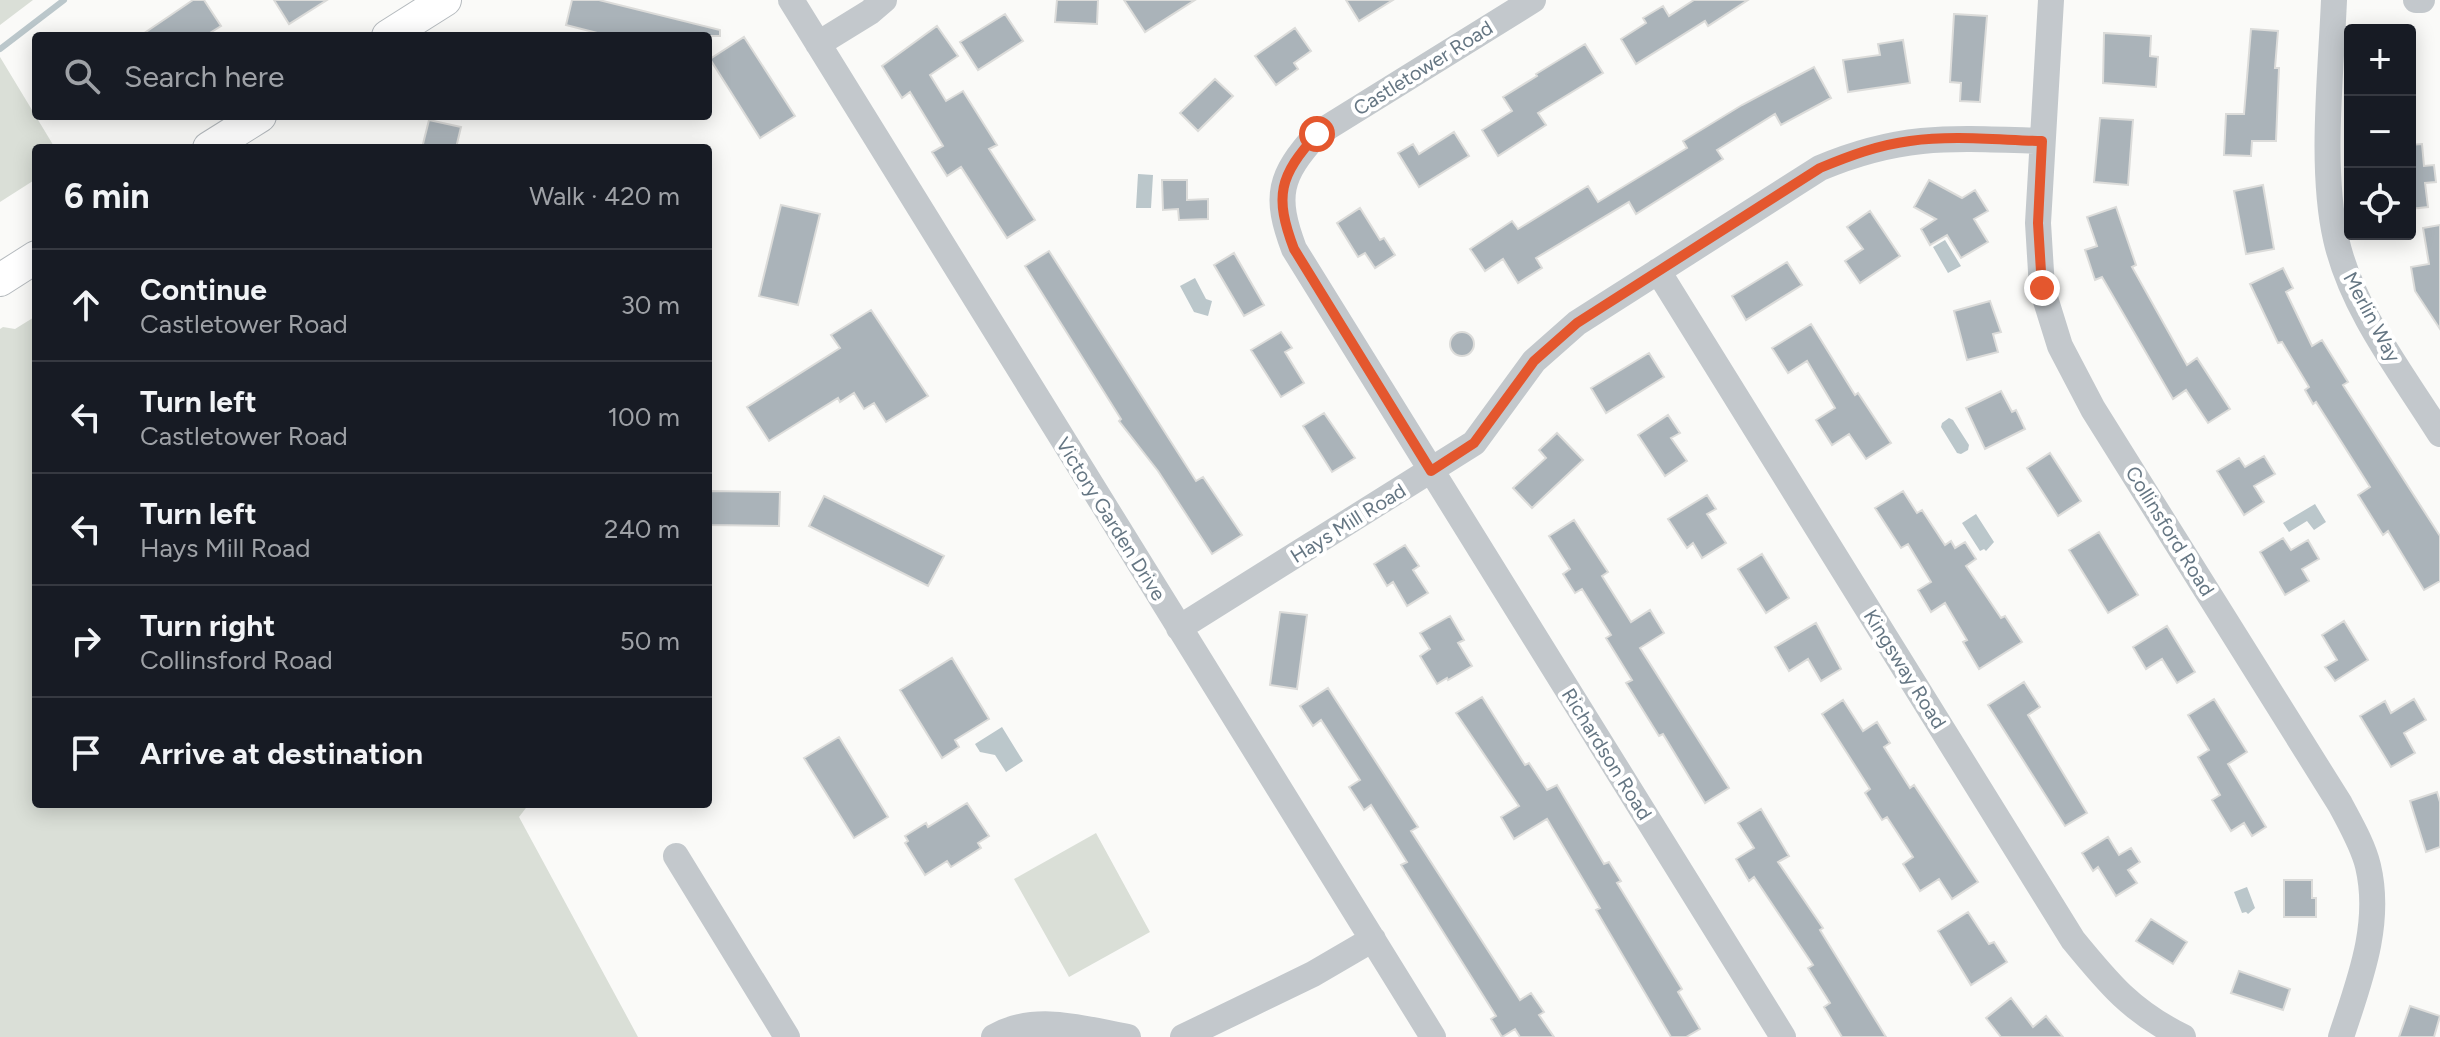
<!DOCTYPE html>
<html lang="en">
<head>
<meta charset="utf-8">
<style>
  body { margin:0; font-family:Figtree,sans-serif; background:#20242c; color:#f1f3f6 }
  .controls { position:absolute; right:24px; top:24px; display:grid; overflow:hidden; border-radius:8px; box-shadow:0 4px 20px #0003 }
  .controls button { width:72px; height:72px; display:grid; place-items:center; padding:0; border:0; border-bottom:2px solid #363941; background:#171b24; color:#f1f3f6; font:40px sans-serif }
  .stop { position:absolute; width:24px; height:24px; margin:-18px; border:6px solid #e4572e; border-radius:50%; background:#fff }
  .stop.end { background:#e4572e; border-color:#fff; box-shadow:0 2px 8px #0008 }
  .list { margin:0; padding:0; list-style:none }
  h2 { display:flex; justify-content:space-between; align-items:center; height:104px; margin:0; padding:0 32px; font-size:34px }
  h2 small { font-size:26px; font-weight:400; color:#9ea1a6 }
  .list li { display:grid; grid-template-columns:52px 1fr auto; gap:24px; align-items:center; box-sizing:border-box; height:112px; padding:0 32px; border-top:2px solid #363941 }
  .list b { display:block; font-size:30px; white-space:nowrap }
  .list p { margin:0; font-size:26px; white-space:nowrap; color:#9ea1a6 }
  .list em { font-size:26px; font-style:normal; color:#9ea1a6 }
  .icon { flex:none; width:44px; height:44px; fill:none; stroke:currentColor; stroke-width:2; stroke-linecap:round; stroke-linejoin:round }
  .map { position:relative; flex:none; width:2440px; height:1037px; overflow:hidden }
  .search { position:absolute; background:#171b24; box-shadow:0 4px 20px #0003; left:32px; top:32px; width:680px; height:88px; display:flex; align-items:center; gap:20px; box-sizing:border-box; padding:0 28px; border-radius:8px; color:#9ea1a6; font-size:30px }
  .panel { position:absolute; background:#171b24; box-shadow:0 4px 20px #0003; left:32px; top:144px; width:680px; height:664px; border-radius:8px }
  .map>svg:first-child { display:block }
</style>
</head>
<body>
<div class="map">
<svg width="2440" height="1037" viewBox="0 0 2440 1037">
  <rect width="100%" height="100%" fill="#fafaf8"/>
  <!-- green -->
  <path fill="#dadfd7" d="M0 0H33L0 25Z
    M0 57 55 148H36V179L0 202Z
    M36 316V804H529L519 817 638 1037H0V329L3 327 15 329Z
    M1096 833 1150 932 1069 977 1014 879Z"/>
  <!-- water -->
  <path fill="#bbc7cb" d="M1138 174 1153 175 1151 208H1136Z
    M1945 240 1961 266 1948 273 1933 247Z
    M1195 278 1206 299 1212 301 1208 316 1194 312 1180 286Z
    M1949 418 1953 420 1969 445 1968 450 1961 454 1957 453 1941 427 1942 423Z
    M2315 504 2326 522 2314 530 2307 521 2289 532 2283 523Z
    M1976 514 1994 542 1986 551 1984 549 1980 551 1962 523Z
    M1002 727 1023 761 1006 772 995 755 980 752 975 744Z
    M2247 887 2255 908 2248 914 2246 912 2242 913 2234 892Z"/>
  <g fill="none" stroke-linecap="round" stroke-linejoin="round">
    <!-- stream -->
    <path stroke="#bbc7cb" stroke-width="6" d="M0 49 64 0"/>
  </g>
  <!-- building -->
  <path fill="#aab3b9" stroke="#dcdcda" stroke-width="2" d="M193 0H204L221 26 205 36H140Z
    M274 0H327L289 24Z
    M572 0H599L720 30V36H609L566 25Z
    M1057 0H1098L1097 24 1055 22Z
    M1124 0H1195L1145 32Z
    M1346 0H1393L1359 21Z
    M1694 0H1748L1708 26 1705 21 1636 64 1621 39 1646 23 1643 18 1663 6 1669 16Z
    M1005 14 1023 41 978 70 960 42Z
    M1954 14 1987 16 1980 102 1960 101 1961 83 1950 82Z
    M937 26 958 56 930 75 946 101 963 91 997 145 989 149 1035 220 1007 238 961 167 947 176 932 152 943 146 910 92 902 98 882 66Z
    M1295 28 1311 51 1294 63 1298 69 1276 85 1255 56Z
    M2251 29 2278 31 2275 68H2279L2276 141H2252L2251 156 2224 155 2226 114H2244Z
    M2104 33 2151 36 2150 56 2158 57 2156 87 2103 83Z
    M744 37 795 116 760 138 710 59Z
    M1903 40 1910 83 1848 92 1843 60 1880 55 1878 44Z
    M1585 44 1603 73 1538 113 1546 125 1498 156 1482 130 1512 111 1503 97 1537 76 1536 74Z
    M1814 67 1831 98 1781 125 1775 114 1717 150 1723 159 1636 214 1629 202 1536 258 1542 268 1518 283 1503 259 1485 271 1470 249 1512 221 1518 229 1588 186 1598 202 1687 148 1683 141 1742 105Z
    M1215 79 1233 96 1198 131 1180 113Z
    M2100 118 2133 120 2128 185 2094 182Z
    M429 120 461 127 456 148H422Z
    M1454 132 1469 156 1419 187 1398 153 1413 144 1419 154Z
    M2422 144 2424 166 2434 165 2436 182 2425 183 2428 207 2410 209V145Z
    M1162 180H1187V200L1208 199V219L1179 220 1178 209 1163 210Z
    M1929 180 1962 198 1975 190 1988 211 1974 219 1988 242 1961 258 1947 235 1930 245 1921 229 1936 219 1914 207Z
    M2263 185 2274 249 2246 254 2234 191Z
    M781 205 820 214 798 305 759 296Z
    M2116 207 2136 265 2132 267 2187 365 2197 358 2230 409 2208 423 2186 390 2173 399 2102 277 2095 280 2085 250 2097 246 2087 217Z
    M1360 208 1380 240 1384 238 1395 255 1375 268 1365 253 1358 257 1337 223Z
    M1870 211 1900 256 1860 283 1845 261 1863 249 1847 227Z
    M2440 225V329L2415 291 2411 267 2429 264 2423 228Z
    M1049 251 1196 481 1203 477 1242 535 1212 554 1158 471 1119 421 1121 419 1025 266Z
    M1234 253 1264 305 1244 316 1214 265Z
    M1787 262 1802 285 1746 320 1732 296Z
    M2283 268 2293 288 2286 292 2312 346 2322 340 2348 382 2343 385 2440 536V581L2424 590 2388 531 2383 535 2358 495 2370 487 2316 402 2313 404 2305 390 2309 387 2282 342 2278 343 2250 284Z
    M1990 301 2001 332 1993 334 1998 352 1967 360 1954 311Z
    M871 310 928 396 886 422 874 403 864 409 854 393 840 402 838 398 769 441 747 407 840 348 831 335Z
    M1811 324 1855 395 1858 393 1891 443 1866 459 1849 434 1832 445 1816 420 1835 408 1807 361 1788 373 1772 348Z
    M1450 344a12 12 0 1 1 24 0a12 12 0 1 1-24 0Z
    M1281 332 1292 348 1285 352 1304 383 1281 397 1251 350Z
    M1649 353 1664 377 1606 413 1591 388Z
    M2001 391 2012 412 2016 410 2025 429 1985 449 1966 408Z
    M1324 413 1355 458 1332 472 1303 426Z
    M1668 415 1680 433 1671 438 1687 461 1665 476 1638 435Z
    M1557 433 1583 460 1532 508 1513 488 1546 458 1539 450Z
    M2050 453 2081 501 2058 516 2027 468Z
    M2264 456 2275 474 2254 486 2264 502 2244 515 2217 471 2239 458 2245 467Z
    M708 491 780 492 779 526 708 525Z
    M1903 491 1917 513 1922 510 1945 545 1951 541 1955 548 1965 542 1976 559 1966 566 2001 618 2005 616 2022 642 1979 669 1963 642 1967 640 1945 603 1931 612 1918 590 1931 582 1908 544 1901 548 1875 508Z
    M1707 495 1716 509 1707 514 1726 543 1702 558 1693 543 1687 548 1668 519Z
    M824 496 944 556 928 586 809 526Z
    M1574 520 1608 572 1602 576 1631 622 1650 610 1664 633 1640 648 1729 788 1705 803 1663 734 1659 736 1626 683 1632 680 1606 638 1611 635 1582 589 1575 593 1563 574 1570 569 1549 536Z
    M2099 532 2138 595 2108 613 2069 550Z
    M2283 538 2291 550 2308 540 2319 559 2302 569 2309 581 2285 595 2260 552Z
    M1405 545 1419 566 1413 570 1428 593 1407 606 1393 582 1387 586 1374 564Z
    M1762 554 1789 598 1766 613 1738 569Z
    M1280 612 1307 615 1297 689 1270 685Z
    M1450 616 1464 640 1458 643 1472 666 1448 680 1447 678 1437 684 1420 656 1430 649 1420 633Z
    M2344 621 2368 660 2335 681 2325 667 2337 660 2322 635Z
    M1816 623 1841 669 1821 681 1808 659 1789 671 1775 647Z
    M2167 626 2195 672 2177 683 2162 659 2146 669 2133 647Z
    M952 658 989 719 955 740 959 747 942 758 900 690Z
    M2024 682 2040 707 2028 715 2087 813 2065 826 1988 705Z
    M1328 688 1418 827 1411 831 1520 1000 1531 993 1544 1012 1539 1015 1554 1037H1520L1515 1029 1502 1037 1491 1019 1496 1016 1401 865 1407 862 1371 805 1364 810 1349 787 1360 780 1321 720 1313 726 1300 706Z
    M1482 697 1525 765 1529 763 1547 790 1557 785 1604 864 1609 862 1621 881 1617 883 1682 989 1678 992 1700 1029 1686 1037H1671L1596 910 1600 908 1547 819 1514 839 1501 817 1519 806 1456 713Z
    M2214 699 2247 752 2228 764 2266 827 2252 836 2244 823 2231 831 2212 800 2220 795 2198 757 2209 750 2188 715Z
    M2414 699 2426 720 2404 733 2415 753 2391 767 2360 716 2385 701 2391 713Z
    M1843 700 1863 731 1877 722 1890 743 1884 747 1910 788 1914 785 1978 882 1952 899 1939 879 1920 891 1903 864 1913 857 1887 817 1882 820 1865 793 1870 789 1822 714Z
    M839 737 888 817 854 838 804 758Z
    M2437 792 2440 802V847L2426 852 2410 801Z
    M967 803 989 836 978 843 981 848 951 867 947 861 925 875 905 843 908 841 905 836 926 823 928 827Z
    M1761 809 1789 856 1778 862 1823 928 1820 930 1886 1037H1842L1824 1007 1830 1003 1808 968 1813 965 1754 877 1749 881 1736 859 1754 848 1738 823Z
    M2108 837 2119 855 2131 848 2140 862 2128 870 2137 883 2116 896 2098 867 2093 871 2082 853Z
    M2284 880H2312V898H2316V917H2284Z
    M1968 912 1989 944 1994 942 2007 962 1971 985 1938 931Z
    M2151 919 2187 942 2173 964 2136 941Z
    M2239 971 2290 989 2283 1010 2231 993Z
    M2011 998 2033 1027 2046 1016 2063 1037H2001L1986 1018Z
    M2410 1006 2440 1016 2434 1037H2399Z"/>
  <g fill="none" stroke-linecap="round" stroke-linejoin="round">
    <!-- major casing -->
    <g stroke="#b5babe" stroke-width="34">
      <path id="major" d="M388 36 445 0
        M209 148 260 116
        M0 280 36 257"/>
    </g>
    <!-- minor -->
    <path stroke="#c3c8cc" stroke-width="26" d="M791 0 1433 1037
      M1533 0 1317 134C1279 176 1274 196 1294 249L1783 1037
      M2051 0 2038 223 2042 288 2060 346 2093 409 2340 804C2350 823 2363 845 2368 866 2382 925 2359 982 2341 1037
      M2334 0C2331 73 2320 169 2336 239 2352 310 2402 373 2440 434
      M2416 0H2422
      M818 44 870 12 884 0
      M1658 271 2073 940C2109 984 2131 1011 2183 1037
      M1179 628 1474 443 1534 361 1577 323 1820 168C1903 133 1955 138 2042 141
      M676 856 787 1037
      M994 1037C1034 1013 1085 1029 1128 1037
      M1183 1037 1313 974 1373 939"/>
    <!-- major -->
    <use href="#major" stroke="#fff" stroke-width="32"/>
  </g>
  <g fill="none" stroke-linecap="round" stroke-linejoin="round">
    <!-- route -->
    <path stroke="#e4572e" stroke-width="10" d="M1317 134C1279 176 1274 196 1294 249L1431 471 1474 443 1534 361 1577 323 1820 168C1849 156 1878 145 1910 141 1953 135 1999 140 2042 141L2038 223 2042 288"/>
  </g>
  <g text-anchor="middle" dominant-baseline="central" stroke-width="8" stroke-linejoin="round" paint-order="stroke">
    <!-- street labels -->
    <g font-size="20" fill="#657683" stroke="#fff">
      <text transform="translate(1423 68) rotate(-32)">Castletower Road</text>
      <text transform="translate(2372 317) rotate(62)">Merlin Way</text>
      <text transform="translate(1111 519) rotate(58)">Victory Garden Drive</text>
      <text transform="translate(1348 523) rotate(-32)">Hays Mill Road</text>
      <text transform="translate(2170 531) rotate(58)">Collinsford Road</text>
      <text transform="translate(1905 669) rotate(58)">Kingsway Road</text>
      <text transform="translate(1607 754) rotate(58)">Richardson Road</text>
    </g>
  </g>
</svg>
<div class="controls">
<button>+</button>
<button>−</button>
<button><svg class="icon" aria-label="locate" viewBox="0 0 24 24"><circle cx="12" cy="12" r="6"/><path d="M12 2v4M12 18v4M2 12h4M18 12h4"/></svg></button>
</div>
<div class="stop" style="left:1317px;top:134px"></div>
<div class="stop end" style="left:2042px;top:288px"></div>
<div class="search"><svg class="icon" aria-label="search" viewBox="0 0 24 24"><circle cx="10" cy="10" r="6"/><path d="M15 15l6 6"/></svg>Search here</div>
<section class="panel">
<h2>6 min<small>Walk · 420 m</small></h2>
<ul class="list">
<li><svg class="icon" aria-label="ahead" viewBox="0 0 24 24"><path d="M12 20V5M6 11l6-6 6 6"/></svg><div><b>Continue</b><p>Castletower Road</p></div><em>30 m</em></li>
<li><svg class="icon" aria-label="left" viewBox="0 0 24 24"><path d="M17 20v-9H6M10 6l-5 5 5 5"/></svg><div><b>Turn left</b><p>Castletower Road</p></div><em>100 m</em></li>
<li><svg class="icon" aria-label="left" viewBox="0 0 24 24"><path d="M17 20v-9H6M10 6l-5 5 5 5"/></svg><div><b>Turn left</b><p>Hays Mill Road</p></div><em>240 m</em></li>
<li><svg class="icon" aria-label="right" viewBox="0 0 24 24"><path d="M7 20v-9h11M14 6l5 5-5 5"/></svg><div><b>Turn right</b><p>Collinsford Road</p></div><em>50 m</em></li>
<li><svg class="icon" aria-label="arrive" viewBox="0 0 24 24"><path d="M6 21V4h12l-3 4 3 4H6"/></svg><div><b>Arrive at destination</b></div></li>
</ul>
</section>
</div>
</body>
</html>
